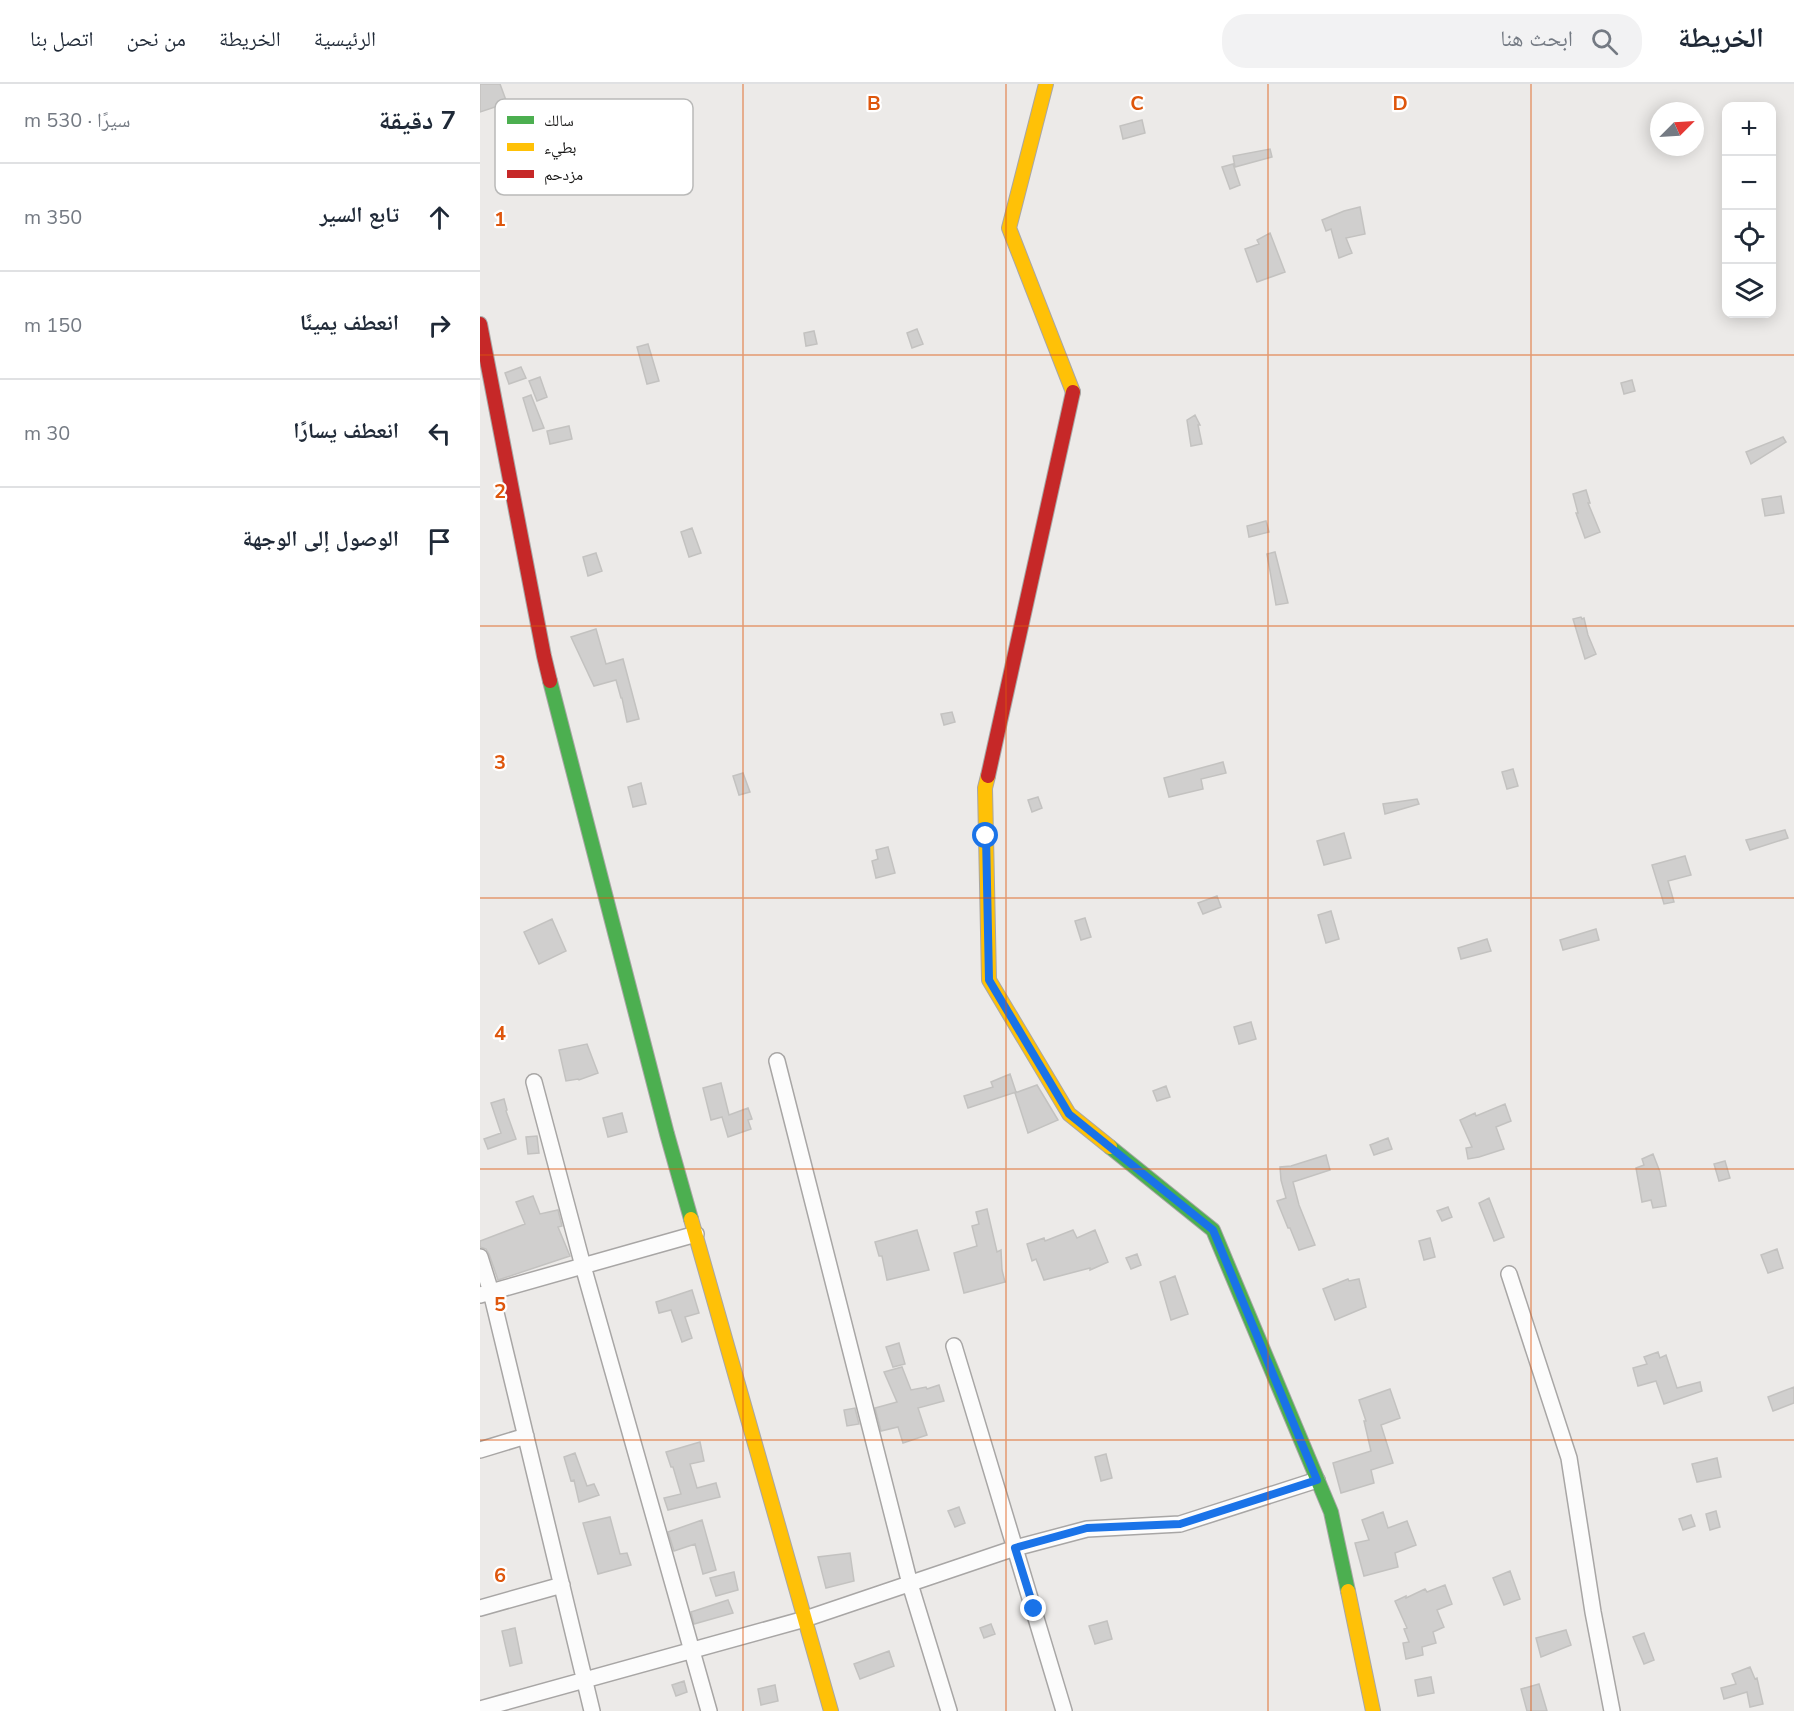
<!DOCTYPE html>
<html lang="ar">
<head>
<meta charset="utf-8">
<style>
  body { margin:0; font-family:"Nunito Sans","Noto Naskh Arabic",sans-serif; background:#f2f2f3; color:#1f2937; direction:rtl }
  .controls { position:absolute; right:18px; top:18px; display:grid; overflow:hidden; border-radius:12px; box-shadow:0 3px 15px #0003 }
  .controls button { width:54px; height:54px; display:grid; place-items:center; padding:0; border:0; border-bottom:2px solid #e0e1e3; background:#fff; color:#1f2937; font:30px sans-serif }
  .compass { position:absolute; left:1170px; top:18px; width:54px; height:54px; border-radius:50%; background:#fff; box-shadow:0 3px 15px #0003; rotate:66deg }
  .stop { position:absolute; width:18px; height:18px; margin:-14px; border:4px solid #1a73e8; border-radius:50%; background:#fff }
  .stop.end { background:#1a73e8; border-color:#fff; box-shadow:0 2px 6px #0008 }
  .list { margin:0; padding:0; list-style:none }
  h2 { display:flex; justify-content:space-between; align-items:center; height:78px; margin:0; padding:0 24px; font-size:26px }
  h2 small { font-size:20px; font-weight:400; color:#747a83 }
  .list li { display:grid; grid-template-columns:39px 1fr auto; gap:18px; align-items:center; box-sizing:border-box; height:108px; padding:0 24px; border-top:2px solid #e0e1e3 }
  .list b { display:block; font-size:22px; white-space:nowrap }
  .list em { font-size:20px; font-style:normal; color:#747a83 }
  .icon { flex:none; width:33px; height:33px; fill:none; stroke:currentColor; stroke-width:2; stroke-linecap:round; stroke-linejoin:round }
  .map { position:relative; flex:none; width:1314px; height:1627px; overflow:hidden; direction:ltr }
  header { display:flex; align-items:center; gap:36px; box-sizing:border-box; height:84px; padding:0 30px; background:#fff; border-bottom:2px solid #e0e1e3 }
  header strong { font-size:28px }
  nav { display:flex; gap:33px; margin-inline-start:auto; font-size:21px }
  .search { width:420px; height:54px; background:#f2f2f3; display:flex; align-items:center; gap:15px; box-sizing:border-box; padding:0 21px; border-radius:24px; color:#747a83; font-size:22px }
  main { display:flex }
  aside { flex:1; background:#fff }
  .map>svg:first-child { display:block }
</style>
</head>
<body>
<header>
<strong>الخريطة</strong>
<div class="search"><svg class="icon" aria-label="search" viewBox="0 0 24 24"><circle cx="10" cy="10" r="6"/><path d="M15 15l6 6"/></svg>ابحث هنا</div>
<nav><a>الرئيسية</a><a>الخريطة</a><a>من نحن</a><a>اتصل بنا</a></nav>
</header>
<main>
<div class="map">
<svg width="1314" height="1627" viewBox="0 0 1314 1627">
  <rect width="100%" height="100%" fill="#eceae8"/>
  <!-- building -->
  <path fill="#d0cfce" stroke="#c3c2c0" stroke-width="1.5" d="M0 0H20L27 19 0 28Z
    M662 36 665 49 643 55 640 42Z
    M790 65 792 73 755 83 753 72Z
    M753 80 760 101 750 105 742 83Z
    M880 123 885 150 866 154 872 169 859 174 851 145 846 147 842 136 864 127Z
    M790 149 805 188 777 198 765 165 779 160 777 156Z
    M437 245 443 260 432 264 427 249Z
    M334 247 337 260 326 262 324 249Z
    M168 260 179 297 167 300 157 263Z
    M41 283 46 294 29 300 25 289Z
    M60 293 67 313 57 317 49 297Z
    M1152 296 1155 307 1144 310 1141 299Z
    M51 311 64 344 53 347 43 314Z
    M715 331 720 341H718L722 360 711 362 707 336Z
    M89 342 92 355 70 360 67 347Z
    M1303 353 1306 358 1271 380 1266 368Z
    M1106 406 1110 419H1108L1120 448 1105 454 1096 429H1098L1093 410Z
    M1301 412 1304 429 1285 432 1282 415Z
    M786 437 789 448 769 453 767 442Z
    M212 444 221 469 209 473 201 448Z
    M795 468 808 519 796 521 787 470Z
    M116 469 122 487 108 492 103 473Z
    M1101 533 1102 535 1104 534 1108 551 1116 570 1105 575 1093 535Z
    M116 545 126 580 143 575 159 635 147 638 142 614H141L136 596 114 602 91 553Z
    M472 628 475 638 464 641 461 630Z
    M743 678 746 689 721 695 723 705 689 713 684 694Z
    M1033 685 1038 702 1027 705 1022 688Z
    M263 689 270 708 259 711 253 692Z
    M161 699 166 720 153 723 148 703Z
    M558 713 562 724 552 728 548 716Z
    M937 715 939 720 905 730 903 720Z
    M1305 746 1308 754 1270 766 1266 756Z
    M864 749 871 774 844 781 837 757Z
    M408 763 415 789 396 794 392 777 398 775 396 766Z
    M1205 772 1211 791 1188 797 1194 818 1184 820 1172 781Z
    M737 812 741 823 723 830 718 819Z
    M851 827 859 855 846 859 838 831Z
    M605 834 611 853 601 856 595 837Z
    M72 835 86 867 59 880 44 848Z
    M1116 845 1119 856 1083 866 1080 856Z
    M1007 855 1011 867 981 875 978 864Z
    M771 938 776 955 759 960 754 943Z
    M107 960 118 989 99 996 98 995 86 997 79 966Z
    M530 990 536 1008 488 1024 484 1012 513 1003 511 998Z
    M241 999 249 1031 268 1024 272 1035 268 1036 271 1045 248 1053 242 1033 231 1036 223 1004Z
    M557 1001 578 1036 548 1049 535 1009Z
    M686 1002 690 1013 677 1017 673 1007Z
    M24 1015 27 1026 26 1027 36 1055 8 1065 4 1055 21 1049 11 1019Z
    M1025 1020 1031 1037 1016 1043 1024 1065 999 1073 988 1075 986 1064 992 1063 980 1036 995 1029 996 1032Z
    M142 1029 147 1048 128 1053 123 1034Z
    M57 1052 59 1069 48 1070 46 1053Z
    M908 1054 912 1065 894 1071 890 1061Z
    M1173 1070 1180 1088 1186 1122 1173 1124 1171 1116 1162 1118 1156 1084 1164 1081 1162 1075Z
    M846 1071 850 1086 813 1098 819 1121 835 1161 819 1166 810 1144H808L797 1117 806 1114 801 1096 800 1083 811 1082Z
    M1245 1077 1250 1094 1239 1097 1234 1080Z
    M53 1112 60 1130 78 1126 82 1142 78 1143 90 1172 18 1196 9 1170 6 1165 0 1163V1157L45 1140 36 1118Z
    M1009 1114 1024 1153 1014 1157 999 1119Z
    M968 1123 972 1133 962 1137 957 1127Z
    M507 1125 517 1168 521 1166 522 1186 525 1198 484 1209 474 1169 497 1162 492 1142 499 1140 496 1128Z
    M437 1146 449 1186 407 1196 402 1172H399L395 1158Z
    M593 1146 597 1154 615 1146 628 1178 610 1186V1184L564 1196 556 1175 552 1177 547 1160 564 1154 565 1157Z
    M950 1154 955 1173 944 1176 939 1157Z
    M1297 1165 1303 1184 1288 1189 1281 1171Z
    M657 1170 661 1181 651 1185 646 1174Z
    M695 1192 708 1230 691 1236 680 1198Z
    M868 1195 869 1197 879 1195 886 1223 855 1236 843 1205Z
    M212 1206 219 1229 205 1233 212 1254 202 1258 191 1226 179 1229 176 1218Z
    M419 1259 425 1280 413 1283 406 1263Z
    M1178 1268 1180 1274 1186 1271 1197 1304 1220 1298 1222 1307 1184 1320 1176 1297 1158 1302 1153 1284 1167 1280 1164 1273Z
    M422 1283 431 1306 446 1303 447 1305 459 1301 464 1317 438 1324 447 1351 423 1359 418 1343 401 1347 395 1324 417 1318 404 1288Z
    M1314 1303V1319L1293 1327 1288 1313Z
    M910 1305 920 1334 901 1341 913 1379 891 1386 894 1399 861 1409 853 1379 891 1367 884 1337H886L879 1316Z
    M375 1324 379 1340 367 1342 364 1326Z
    M220 1358 224 1377 210 1380 217 1404 236 1399 240 1413 188 1426 184 1414 201 1410 193 1383H191L186 1368Z
    M95 1369 107 1402 114 1400 119 1411 99 1418 94 1396 91 1397 84 1373Z
    M626 1370 632 1394 621 1397 615 1373Z
    M1237 1374 1241 1393 1217 1398 1212 1380Z
    M479 1423 485 1439 475 1443 468 1427Z
    M1236 1427 1240 1443 1230 1446 1226 1430Z
    M903 1428 908 1444 927 1437 936 1461 915 1469 918 1483 884 1492 875 1459 889 1456 882 1436Z
    M1211 1431 1215 1442 1203 1446 1199 1435Z
    M130 1433 140 1470 147 1469 151 1481 118 1490 103 1439Z
    M222 1436 236 1486 223 1490 215 1460 194 1467 188 1448Z
    M370 1469 374 1497 346 1504 338 1473Z
    M1030 1487 1040 1515 1024 1521 1013 1494Z
    M254 1488 258 1506 236 1512 230 1494Z
    M965 1501 972 1520 957 1526 964 1543 953 1548 956 1559 942 1563 943 1571 926 1575 923 1559 929 1558 924 1545 927 1544 915 1517 926 1512V1514L945 1505 947 1508Z
    M248 1516 253 1529 214 1540 211 1528Z
    M627 1537 632 1555 615 1560 609 1542Z
    M511 1540 515 1550 504 1554 500 1544Z
    M35 1544 42 1579 30 1582 22 1547Z
    M1086 1546 1091 1561 1061 1573 1056 1554Z
    M1164 1549 1174 1576 1164 1580 1153 1553Z
    M409 1567 414 1582 380 1595 374 1580Z
    M1270 1583 1275 1595 1277 1594 1283 1620 1270 1623 1267 1608 1244 1615 1241 1604 1256 1600 1252 1590Z
    M951 1593 954 1609 938 1612 935 1596Z
    M204 1597 207 1608 196 1612 192 1601Z
    M1059 1600 1067 1627H1047L1041 1605Z
    M295 1601 298 1617 281 1621 278 1605Z"/>
  <g fill="none" stroke-linecap="round" stroke-linejoin="round">
    <!-- street casing -->
    <g stroke="#a8a6a5" stroke-width="18">
      <path id="street" d="M297 977 430 1500 469 1627
        M54 998 103 1182 229 1627
        M0 1173 11 1208 112 1627
        M1029 1190 1089 1374 1113 1528 1132 1627
        M0 1211 216 1150
        M474 1262 584 1627
        M0 1366 46 1352
        M0 1524 82 1501
        M0 1625 325 1535 535 1464 607 1445 700 1440 837 1396"/>
    </g>
    <!-- fast casing -->
    <g stroke="#a8a6a5" stroke-width="16">
      <path id="fast" d="M70 597 187 1050 211 1135
        M630 1063 733 1146 851 1428 868 1507"/>
    </g>
    <!-- slow casing -->
    <g stroke="#a8a6a5" stroke-width="16">
      <path id="slow" d="M566 0 529 144 593 308
        M508 692 505 704 509 896 589 1030 630 1063
        M211 1135 351 1627
        M868 1507 893 1627"/>
    </g>
    <!-- jam casing -->
    <g stroke="#a8a6a5" stroke-width="16">
      <path id="jam" d="M0 240 64 572 70 597
        M508 692 593 308"/>
    </g>
    <!-- street -->
    <use href="#street" stroke="#fcfcfc" stroke-width="15"/>
    <!-- fast -->
    <use href="#fast" stroke="#4caf50" stroke-width="14"/>
    <!-- slow -->
    <use href="#slow" stroke="#ffc107" stroke-width="14"/>
    <!-- jam -->
    <use href="#jam" stroke="#c62828" stroke-width="14"/>
  </g>
  <g fill="none" stroke-linecap="round" stroke-linejoin="round">
    <!-- route -->
    <path stroke="#1a73e8" stroke-width="8" d="M506 752 509 896 589 1030 733 1146 837 1396 700 1440 607 1444 535 1464 554 1525"/>
  </g>
  <!-- grid -->
  <path fill="none" stroke="#de560c" stroke-width="1.5" stroke-opacity="0.55" d="M263 0V1627M526 0V1627M788 0V1627M1051 0V1627M0 271H1314M0 542H1314M0 814H1314M0 1085H1314M0 1356H1314"/>
  <!-- legend -->
  <rect x="15" y="15" width="198" height="96" rx="9" fill="#fff" stroke="#b9b9b8" stroke-width="1.5"/>
  <rect x="27" y="32" width="27" height="8" fill="#4caf50"/>
  <rect x="27" y="59" width="27" height="8" fill="#ffc107"/>
  <rect x="27" y="86" width="27" height="8" fill="#c62828"/>
  <g font-size="16" fill="#161514">
    <text x="64" y="42">سالك</text>
    <text x="64" y="69">بطيء</text>
    <text x="64" y="96">مزدحم</text>
  </g>
  <g font-size="20" text-anchor="middle" font-weight="bold" fill="#de560c" stroke="#fff" stroke-width="4.5" stroke-linejoin="round" paint-order="stroke">
    <text x="394" y="26">B</text>
    <text x="657" y="26">C</text>
    <text x="920" y="26">D</text>
    <text x="20" y="142">1</text>
    <text x="20" y="414">2</text>
    <text x="20" y="685">3</text>
    <text x="20" y="956">4</text>
    <text x="20" y="1227">5</text>
    <text x="20" y="1498">6</text>
  </g>
</svg>
<div class="controls">
<button>+</button>
<button>−</button>
<button><svg class="icon" aria-label="locate" viewBox="0 0 24 24"><circle cx="12" cy="12" r="6"/><path d="M12 2v4M12 18v4M2 12h4M18 12h4"/></svg></button>
<button><svg class="icon" aria-label="layers" viewBox="0 0 24 24"><path d="M12 4l9 5-9 5-9-5zM3 14l9 5 9-5"/></svg></button>
</div>
<svg class="compass" viewBox="-18 -18 36 36"><path d="M0-13l5 13h-10z" fill="#e53935"/><path d="M0 13l5-13h-10z" fill="#747a83"/></svg>
<div class="stop" style="left:506px;top:752px"></div>
<div class="stop end" style="left:554px;top:1525px"></div>
</div>
<aside>
<h2>7 دقيقة<small>سيرًا · 530 m</small></h2>
<ul class="list">
<li><svg class="icon" aria-label="ahead" viewBox="0 0 24 24"><path d="M12 20V5M6 11l6-6 6 6"/></svg><div><b>تابع السير</b></div><em>350 m</em></li>
<li><svg class="icon" aria-label="right" viewBox="0 0 24 24"><path d="M7 20v-9h11M14 6l5 5-5 5"/></svg><div><b>انعطف يمينًا</b></div><em>150 m</em></li>
<li><svg class="icon" aria-label="left" viewBox="0 0 24 24"><path d="M17 20v-9H6M10 6l-5 5 5 5"/></svg><div><b>انعطف يسارًا</b></div><em>30 m</em></li>
<li><svg class="icon" aria-label="arrive" viewBox="0 0 24 24"><path d="M6 21V4h12l-3 4 3 4H6"/></svg><div><b>الوصول إلى الوجهة</b></div></li>
</ul>
</aside>
</main>
</body>
</html>
